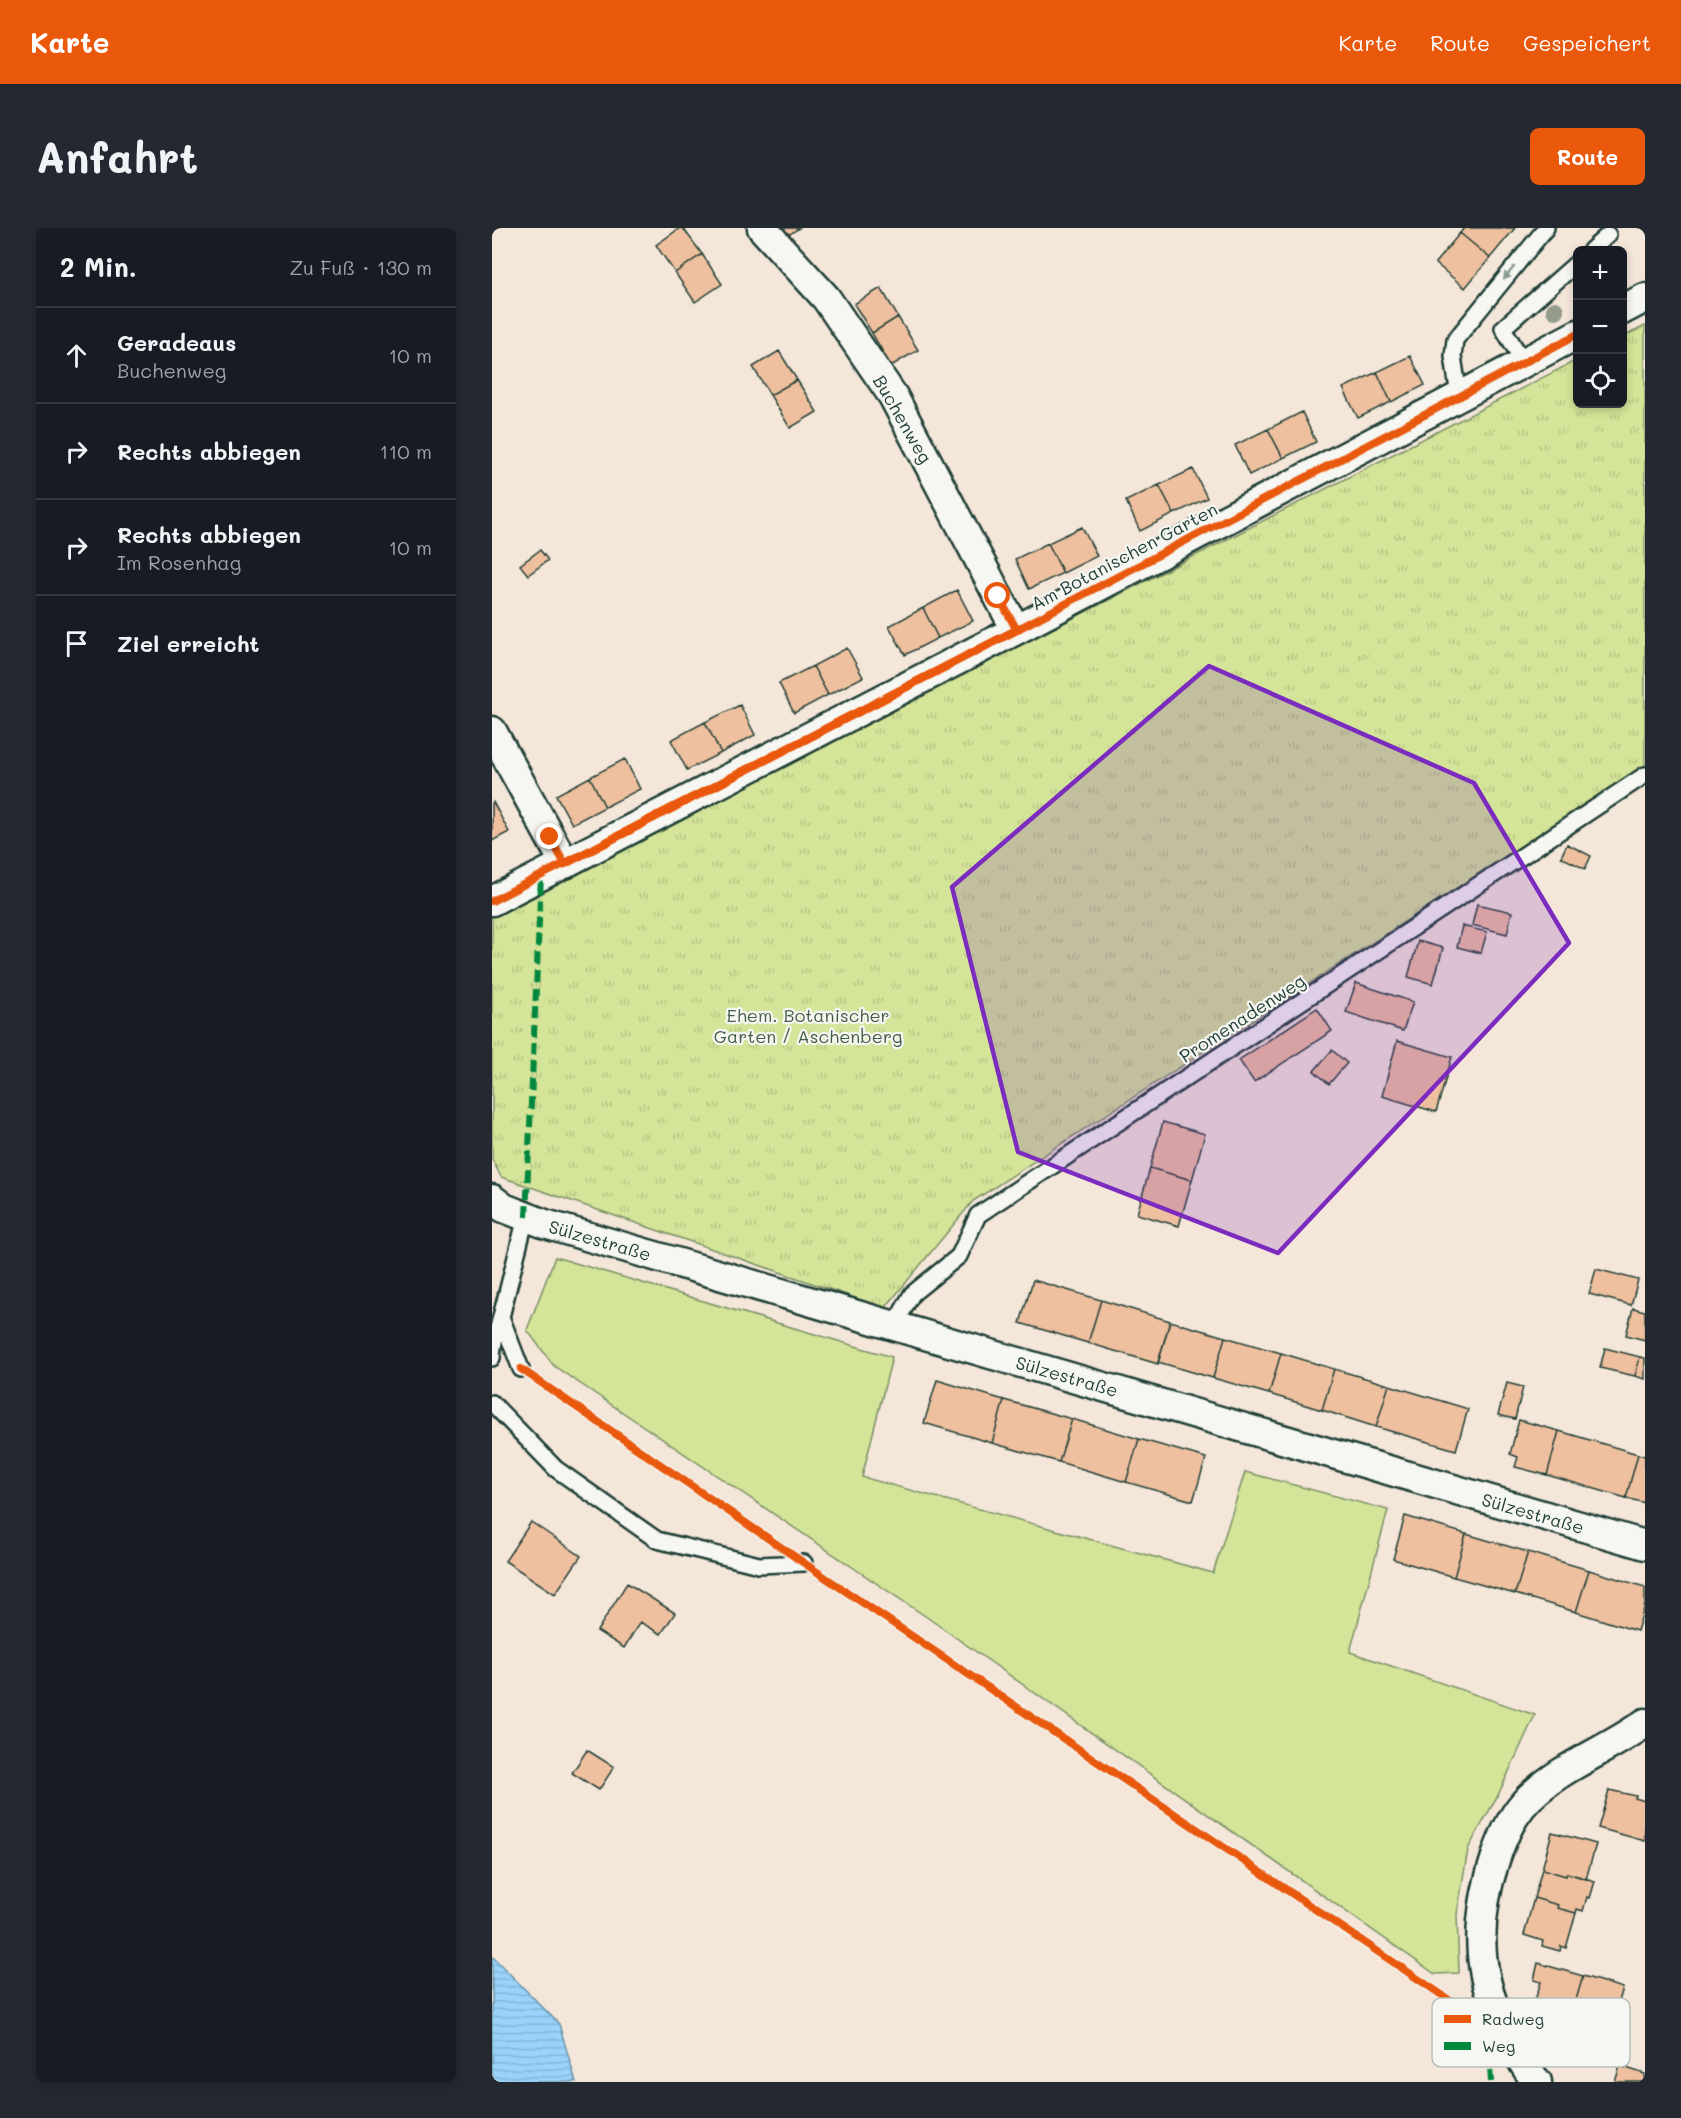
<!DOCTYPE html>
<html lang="de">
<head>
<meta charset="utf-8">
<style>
  body { margin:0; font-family:Mali,sans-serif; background:#242831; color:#f1f3f6 }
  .controls { position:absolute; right:18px; top:18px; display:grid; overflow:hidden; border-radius:9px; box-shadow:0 3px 9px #0003 }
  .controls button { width:54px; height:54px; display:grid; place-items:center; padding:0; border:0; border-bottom:2px solid #363941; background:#171b24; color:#f1f3f6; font:30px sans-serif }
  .stop { position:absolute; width:18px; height:18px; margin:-14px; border:4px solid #ea580c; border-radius:50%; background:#fff }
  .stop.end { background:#ea580c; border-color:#fff; box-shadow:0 2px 6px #0008 }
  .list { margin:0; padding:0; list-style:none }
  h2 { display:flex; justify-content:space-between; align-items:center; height:78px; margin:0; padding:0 24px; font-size:26px }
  h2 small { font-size:20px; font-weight:400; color:#9ea1a6 }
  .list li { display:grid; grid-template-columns:39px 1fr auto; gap:18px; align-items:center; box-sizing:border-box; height:96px; padding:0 24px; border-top:2px solid #363941 }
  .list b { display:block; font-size:22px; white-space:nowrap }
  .list p { margin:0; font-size:20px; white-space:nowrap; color:#9ea1a6 }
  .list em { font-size:20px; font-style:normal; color:#9ea1a6 }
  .icon { flex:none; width:33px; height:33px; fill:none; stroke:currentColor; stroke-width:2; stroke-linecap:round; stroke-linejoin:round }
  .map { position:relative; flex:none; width:1153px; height:1854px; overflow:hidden; border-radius:9px }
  header { display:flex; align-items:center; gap:36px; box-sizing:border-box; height:84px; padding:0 30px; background:#ea580c; color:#fff }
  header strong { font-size:28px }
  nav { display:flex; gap:33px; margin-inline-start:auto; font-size:21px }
  .intro { display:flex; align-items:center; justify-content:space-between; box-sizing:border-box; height:144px; padding:0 36px }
  h1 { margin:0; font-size:42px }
  .button { padding:15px 27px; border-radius:9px; background:#ea580c; color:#fff; font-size:21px; font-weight:700 }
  main { display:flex; gap:36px; padding:0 36px }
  aside { flex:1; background:#171b24; border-radius:9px; box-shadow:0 3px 9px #0003 }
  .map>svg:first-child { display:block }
</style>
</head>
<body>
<header>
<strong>Karte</strong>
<nav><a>Karte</a><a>Route</a><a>Gespeichert</a></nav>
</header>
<div class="intro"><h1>Anfahrt</h1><a class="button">Route</a></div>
<main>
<aside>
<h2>2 Min.<small>Zu Fuß · 130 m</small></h2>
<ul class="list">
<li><svg class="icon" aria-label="ahead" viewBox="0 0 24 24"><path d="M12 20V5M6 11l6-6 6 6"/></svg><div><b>Geradeaus</b><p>Buchenweg</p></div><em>10 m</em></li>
<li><svg class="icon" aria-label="right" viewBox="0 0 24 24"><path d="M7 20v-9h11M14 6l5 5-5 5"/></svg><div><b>Rechts abbiegen</b></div><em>110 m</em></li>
<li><svg class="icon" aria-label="right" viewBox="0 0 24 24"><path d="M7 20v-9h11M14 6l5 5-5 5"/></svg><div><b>Rechts abbiegen</b><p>Im Rosenhag</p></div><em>10 m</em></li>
<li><svg class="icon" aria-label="arrive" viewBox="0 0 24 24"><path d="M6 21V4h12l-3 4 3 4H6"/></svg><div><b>Ziel erreicht</b></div></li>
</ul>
</aside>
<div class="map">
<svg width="1153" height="1854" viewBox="0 0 1153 1854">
  <defs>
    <pattern id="grass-tufts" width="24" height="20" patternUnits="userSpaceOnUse" patternTransform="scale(1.5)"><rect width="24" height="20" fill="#d4e498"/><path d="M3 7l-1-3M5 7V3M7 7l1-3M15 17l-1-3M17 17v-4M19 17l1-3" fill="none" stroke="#b6c484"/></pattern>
    <pattern id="water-rules" width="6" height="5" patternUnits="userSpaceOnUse" patternTransform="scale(1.5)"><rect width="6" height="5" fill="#9ad2f9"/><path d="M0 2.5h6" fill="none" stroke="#84b5d6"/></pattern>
  </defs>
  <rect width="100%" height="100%" fill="#f4e6d9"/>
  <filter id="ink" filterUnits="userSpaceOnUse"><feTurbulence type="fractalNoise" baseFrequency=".0167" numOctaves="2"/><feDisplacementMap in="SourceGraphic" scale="12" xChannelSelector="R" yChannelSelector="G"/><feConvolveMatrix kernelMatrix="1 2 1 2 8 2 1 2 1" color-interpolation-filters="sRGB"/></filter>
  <g filter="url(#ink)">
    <!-- grass -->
    <path fill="url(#grass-tufts)" stroke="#7a9066" stroke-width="1.5" d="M1153 98V538L481 973 393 1080 9 949 0 931V688L1085 132 1086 176H1130L1131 109Z"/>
    <!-- garden -->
    <path fill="#d4e498" stroke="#7a9066" stroke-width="1.5" d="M63 1029 400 1129 370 1249 721 1345 753 1244 896 1282 858 1424 1043 1487 1007 1565 976 1621 965 1686 967 1745 943 1746 436 1390 62 1138 35 1102Z"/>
    <!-- water -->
    <path fill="url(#water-rules)" stroke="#6996aa" stroke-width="1.5" d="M0 1728 67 1796 84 1854H0Z"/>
    <!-- building -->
    <path fill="#efc09f" stroke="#1f3d34" stroke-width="1.5" d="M188 0H191L210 26 183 45 164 17Z
      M290 0H307L295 8Z
      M972 0H1023L998 30 968 5Z
      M968 5 998 30 973 60 943 35Z
      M210 26 230 56 203 74 183 45Z
      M389 60 406 89 380 105 362 76Z
      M406 89 426 122 399 138 380 105Z
      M287 123 305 152 278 167 261 139Z
      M918 128 933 157 899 174 885 144Z
      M885 144 899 174 866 190 851 160Z
      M305 152 325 184 298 200 278 167Z
      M810 184 824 214 791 230 776 201Z
      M776 201 791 230 757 247 743 217Z
      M701 241 715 270 682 286 667 257Z
      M667 257 682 286 648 303 634 273Z
      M590 299 605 328 571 345 556 315Z
      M556 315 571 345 537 361 523 331Z
      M48 322 56 332 36 347 28 337Z
      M465 362 481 393 446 410 431 380Z
      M431 380 446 410 413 427 397 398Z
      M355 420 371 449 336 467 321 438Z
      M321 438 336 467 302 485 287 455Z
      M248 477 263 507 229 525 213 494Z
      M213 494 229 525 195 542 179 512Z
      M133 531 148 561 113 579 98 549Z
      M98 549 113 579 80 596 64 567Z
      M1 574 17 604 0 613V575Z
      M1075 616 1099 628 1093 641 1069 629Z
      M985 676 1020 684 1015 706 980 697Z
      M970 698 995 704 989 725 965 719Z
      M926 713 951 720 941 756 916 749Z
      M864 755 921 774 911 803 854 784Z
      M825 780 840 803 762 854 747 832Z
      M905 813 960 829 944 884 890 868Z
      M840 822 855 835 837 856 822 843Z
      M671 894 713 906 700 952 658 940Z
      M658 940 700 952 687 998 645 986Z
      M1104 1041 1146 1052 1139 1077 1097 1066Z
      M541 1052 609 1072 596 1115 528 1095Z
      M609 1072 678 1093 666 1136 596 1115Z
      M1141 1080 1153 1083V1112L1134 1107Z
      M678 1093 733 1109 721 1150 666 1134Z
      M733 1109 789 1125 777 1166 721 1150Z
      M1113 1120 1148 1129 1143 1148 1108 1140Z
      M789 1125 842 1141 830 1182 777 1166Z
      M1148 1129 1153 1130V1151L1143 1148Z
      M842 1141 897 1157 884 1199 830 1182Z
      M445 1152 512 1172 500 1215 432 1195Z
      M1015 1155 1031 1159 1023 1191 1006 1187Z
      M897 1157 976 1181 964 1222 884 1199Z
      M512 1172 580 1191 567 1234 500 1215Z
      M580 1191 647 1211 634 1254 567 1234Z
      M1027 1192 1067 1203 1055 1247 1023 1239 1026 1229 1018 1226Z
      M1067 1203 1146 1226 1134 1270 1055 1247Z
      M647 1211 714 1230 701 1273 634 1254Z
      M1146 1226 1153 1228V1275L1134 1270Z
      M913 1288 974 1306 962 1349 901 1331Z
      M39 1294 89 1328 63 1366 13 1333Z
      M974 1306 1036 1324 1023 1366 962 1349Z
      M1036 1324 1097 1342 1084 1384 1023 1366Z
      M1097 1342 1153 1359V1377L1145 1403 1084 1384Z
      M135 1355 183 1385 169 1406 148 1394 132 1420 105 1403Z
      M95 1522 122 1539 107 1562 80 1545Z
      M1117 1562 1144 1568 1143 1570 1153 1573V1613L1106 1600Z
      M1060 1604 1104 1616 1094 1651 1075 1645 1074 1648 1050 1641Z
      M1050 1641 1074 1648 1075 1645 1103 1653 1098 1670 1095 1669 1091 1683 1085 1681 1084 1685 1065 1680 1066 1677 1042 1670Z
      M1042 1670 1066 1677 1065 1680 1084 1685 1074 1720 1069 1718 1068 1723 1050 1718 1051 1713 1032 1707Z
      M1046 1735 1091 1748 1079 1789 1041 1778 1049 1754 1042 1752Z
      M1091 1748 1131 1760 1119 1800 1079 1789Z
      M1128 1838 1153 1846V1854H1123Z"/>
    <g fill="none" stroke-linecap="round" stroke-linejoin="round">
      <!-- lane casing -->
      <g stroke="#1f3d34" stroke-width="20">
        <path id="lane" d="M1099 22 1116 7
          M1032 135 1011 100 1086 34
          M967 168 961 128 963 112 1054 0
          M402 1098 420 1066 467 1028 486 987 1153 547
          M0 1130 1 1118 9 1089
          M29 1141 9 1089 34 989
          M0 1175 64 1241 165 1312 267 1337 312 1335"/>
      </g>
      <!-- street casing -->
      <g stroke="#1f3d34" stroke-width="33">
        <path id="street" d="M270 0 334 70 401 168 524 402
          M1130 82 1153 70
          M0 503 73 636
          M0 673 524 402 1086 106
          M0 971 12 980 53 996 1153 1317
          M1045 1854C1037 1845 1031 1834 1025 1824 985 1761 980 1702 1003 1632 1010 1610 1021 1585 1038 1569 1071 1537 1116 1522 1153 1495"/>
      </g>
      <!-- lane -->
      <use href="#lane" stroke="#f6f6f2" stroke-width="15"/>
      <!-- street -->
      <use href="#street" stroke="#f6f6f2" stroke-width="28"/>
      <!-- quiet -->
      <path stroke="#00873e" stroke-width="6" stroke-dasharray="12 6" stroke-linecap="butt" d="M34 989 49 648
        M999 1854 998 1839 1010 1800 1006 1798"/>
      <!-- cycleway casing -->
      <g stroke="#f6f6f2" stroke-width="11">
        <path id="cycleway" d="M0 673 524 402 1086 106
          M29 1141 312 1335 972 1782 1010 1800"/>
      </g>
      <!-- cycleway -->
      <use href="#cycleway" stroke="#e8590c" stroke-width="8"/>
    </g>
    <!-- trees -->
    <circle fill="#939b89" cx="1063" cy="82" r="9"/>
    <!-- one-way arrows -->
    <defs><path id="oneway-solid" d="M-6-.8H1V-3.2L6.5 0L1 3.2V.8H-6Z" transform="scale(1.5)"/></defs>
    <use fill="#8a9a93" href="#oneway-solid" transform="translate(1017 45) rotate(129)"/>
  </g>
  <g fill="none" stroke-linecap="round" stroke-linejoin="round" filter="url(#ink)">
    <!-- route -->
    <path stroke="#ea580c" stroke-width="8" d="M58 609 73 636 525 402 506 368"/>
  </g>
  <!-- marked area -->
  <path fill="#7b2cbf" fill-opacity="0.2" stroke="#7b2cbf" stroke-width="4.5" stroke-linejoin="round" d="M717 438 982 555 1077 715 786 1025 526 924 460 659Z"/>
  <g text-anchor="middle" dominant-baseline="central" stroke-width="4.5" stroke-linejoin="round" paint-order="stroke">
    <!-- street labels -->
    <g font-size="18" fill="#1f3d34" stroke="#f6f6f2">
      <text transform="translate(411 191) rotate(60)">Buchenweg</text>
      <text transform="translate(632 328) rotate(-28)">Am Botanischen Garten</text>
      <text transform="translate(750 790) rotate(-33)">Promenadenweg</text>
      <text transform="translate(108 1012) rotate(16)">Sülzestraße</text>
      <text transform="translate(575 1148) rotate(16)">Sülzestraße</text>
      <text transform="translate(1041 1285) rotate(16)">Sülzestraße</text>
    </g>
    <!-- park labels -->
    <g font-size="18" fill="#435e48" stroke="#f6f6f2">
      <text x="316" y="787">Ehem. Botanischer<tspan x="316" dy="21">Garten / Aschenberg</tspan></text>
    </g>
  </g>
  <!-- legend -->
  <rect x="940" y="1770" width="198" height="69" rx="9" fill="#f6f6f2" stroke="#b6beb9" stroke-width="1.5"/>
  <rect x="952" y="1787" width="27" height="8" fill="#e8590c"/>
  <rect x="952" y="1814" width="27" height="8" fill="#00873e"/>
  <g font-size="16" fill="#1f3d34">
    <text x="990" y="1797">Radweg</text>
    <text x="990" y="1824">Weg</text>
  </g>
</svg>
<div class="controls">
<button>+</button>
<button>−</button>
<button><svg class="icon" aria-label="locate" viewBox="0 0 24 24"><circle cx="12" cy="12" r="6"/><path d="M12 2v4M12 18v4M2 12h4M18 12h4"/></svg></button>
</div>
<div class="stop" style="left:506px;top:368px"></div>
<div class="stop end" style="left:58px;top:609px"></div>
</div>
</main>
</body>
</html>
